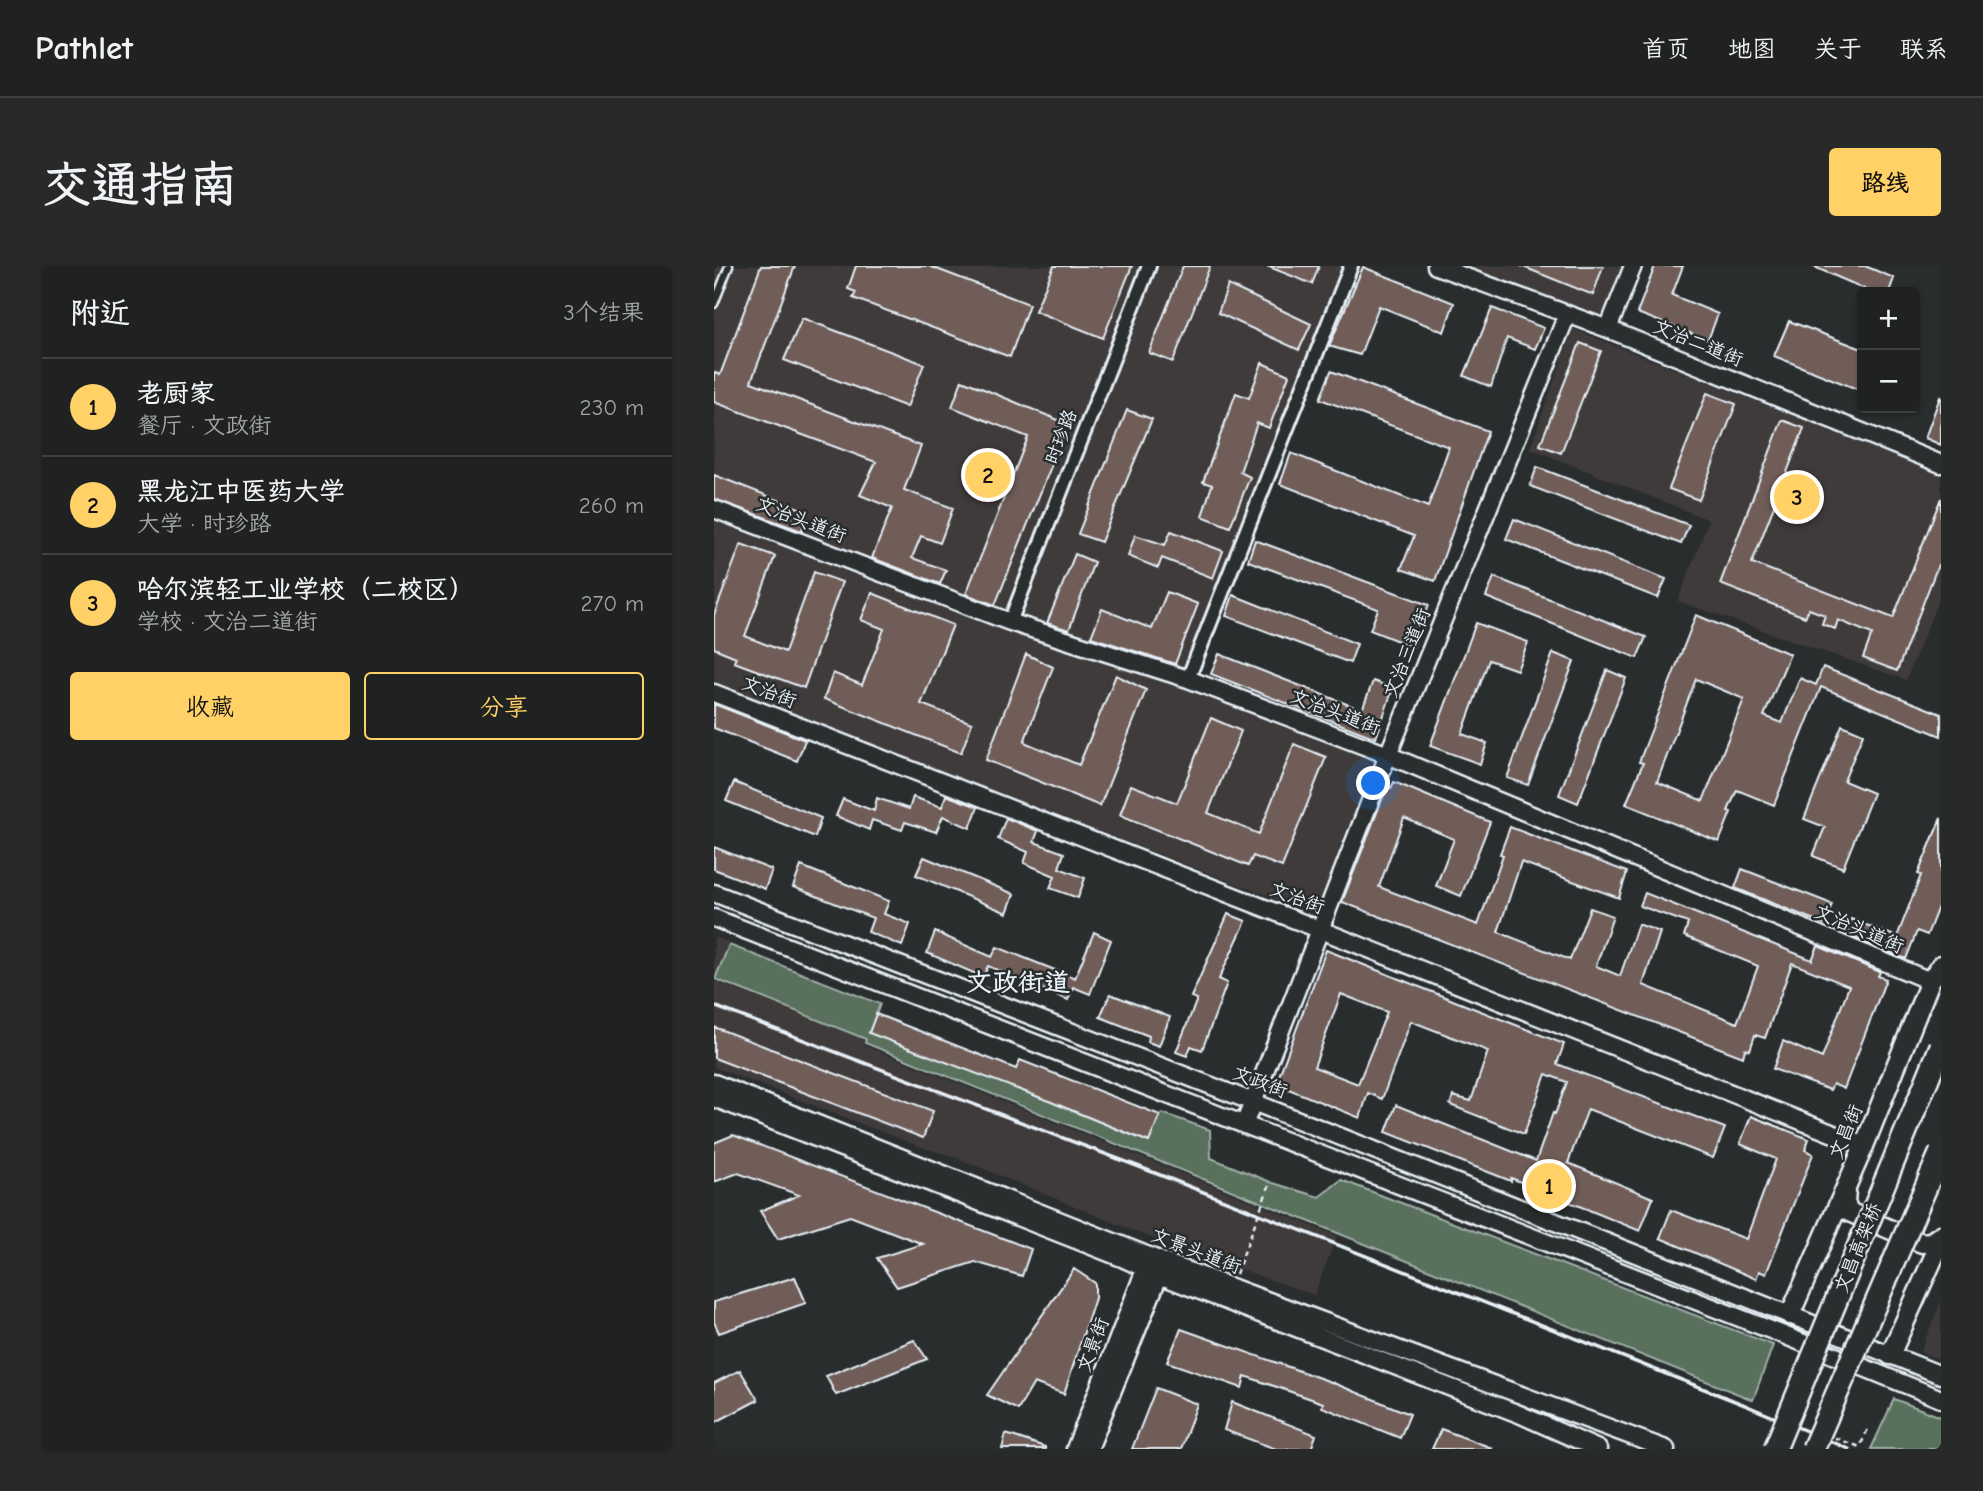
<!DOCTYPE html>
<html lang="zh">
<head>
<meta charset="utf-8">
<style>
  body { margin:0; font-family:"Comic Neue","LXGW WenKai TC",sans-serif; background:#282a2a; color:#f1f3f6 }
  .controls { position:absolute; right:21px; top:21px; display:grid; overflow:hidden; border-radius:7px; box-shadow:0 2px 5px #0004 }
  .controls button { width:63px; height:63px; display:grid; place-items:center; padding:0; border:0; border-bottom:2px solid #3d3f40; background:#202222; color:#f1f3f6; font:35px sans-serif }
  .you { position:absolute; left:660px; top:518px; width:24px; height:24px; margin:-18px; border:5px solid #fff; border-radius:50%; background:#1a73e8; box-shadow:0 0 0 10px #1a73e833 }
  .badge { display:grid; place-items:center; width:46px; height:46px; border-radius:50%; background:#ffd166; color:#111; font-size:23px; font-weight:700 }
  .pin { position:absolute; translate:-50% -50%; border:4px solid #fff; box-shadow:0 2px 7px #0006 }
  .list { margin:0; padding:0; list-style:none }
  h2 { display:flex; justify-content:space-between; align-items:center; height:91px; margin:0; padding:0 28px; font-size:30px }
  h2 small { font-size:23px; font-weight:400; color:#a2a4a5 }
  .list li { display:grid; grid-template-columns:46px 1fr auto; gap:21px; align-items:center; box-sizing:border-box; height:98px; padding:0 28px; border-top:2px solid #3d3f40 }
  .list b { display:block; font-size:26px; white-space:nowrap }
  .list p { margin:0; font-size:23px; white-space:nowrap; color:#a2a4a5 }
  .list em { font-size:23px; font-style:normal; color:#a2a4a5 }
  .actions { display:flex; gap:14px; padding:21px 28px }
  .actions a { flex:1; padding:16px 0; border:2px solid #ffd166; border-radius:7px; text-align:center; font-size:24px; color:#ffd166 }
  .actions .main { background:#ffd166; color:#111 }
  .map { position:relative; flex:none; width:1227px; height:1183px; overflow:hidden; border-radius:7px }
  header { display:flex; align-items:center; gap:42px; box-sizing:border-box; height:98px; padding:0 35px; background:#202222; border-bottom:2px solid #3d3f40 }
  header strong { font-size:33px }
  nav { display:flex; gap:38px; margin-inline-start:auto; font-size:24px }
  .intro { display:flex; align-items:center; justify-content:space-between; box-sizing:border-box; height:168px; padding:0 42px }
  h1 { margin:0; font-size:49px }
  .button { padding:18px 32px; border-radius:7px; background:#ffd166; color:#111; font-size:24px; font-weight:700 }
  main { display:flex; gap:42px; padding:0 42px }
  aside { flex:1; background:#202222; border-radius:7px; box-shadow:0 2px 5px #0004 }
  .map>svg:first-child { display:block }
</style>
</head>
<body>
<header>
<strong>Pathlet</strong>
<nav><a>首页</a><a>地图</a><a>关于</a><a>联系</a></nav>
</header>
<div class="intro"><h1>交通指南</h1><a class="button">路线</a></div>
<main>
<aside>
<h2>附近<small>3个结果</small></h2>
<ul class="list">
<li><span class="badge">1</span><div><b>老厨家</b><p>餐厅 · 文政街</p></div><em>230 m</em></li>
<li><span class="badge">2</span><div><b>黑龙江中医药大学</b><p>大学 · 时珍路</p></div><em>260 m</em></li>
<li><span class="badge">3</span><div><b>哈尔滨轻工业学校（二校区）</b><p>学校 · 文治二道街</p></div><em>270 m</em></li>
</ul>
<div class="actions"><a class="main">收藏</a><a>分享</a></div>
</aside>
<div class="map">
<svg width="1227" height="1183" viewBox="0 0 1227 1183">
  <rect width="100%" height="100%" fill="#2a2d2e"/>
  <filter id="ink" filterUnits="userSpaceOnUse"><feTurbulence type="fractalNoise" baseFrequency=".0143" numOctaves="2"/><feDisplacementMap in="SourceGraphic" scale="14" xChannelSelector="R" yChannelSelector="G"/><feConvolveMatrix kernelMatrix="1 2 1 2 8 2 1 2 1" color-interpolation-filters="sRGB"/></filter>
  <g filter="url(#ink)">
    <!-- built -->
    <path fill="#3f3b3b" d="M0 0H630L466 418 661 493 601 648 0 418Z
      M743 0H911L890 55Z
      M859 63 1227 208V327L1192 414 964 335 995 254 816 182Z
      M0 671 15 676 0 715 151 773 149 779 623 970 600 1029 440 973 238 890 207 881 0 801Z
      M1227 1036V1094L1206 1086Z"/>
    <!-- green -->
    <path fill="#58705c" stroke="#a0b0aa" stroke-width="2" d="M15 679 166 738 155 767 330 833 434 876 448 847 496 864 497 892 559 917 605 931 627 914 1059 1079 1039 1134 151 777 152 773 1 713Z
      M1180 1133 1227 1151V1183H1157Z"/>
    <!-- building -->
    <path fill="#6f5d58" stroke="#e8f1f8" stroke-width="2" fill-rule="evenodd" d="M47 0H81L37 116 207 180 190 224 239 242 226 277 207 270 198 292 232 304 226 318 158 292 178 242 146 229 162 196 0 136V106L6 109Z
      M142 0H215L315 38 296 91 139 32 142 26 134 23Z
      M340 0H418L389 72 321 45Z
      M469 0H496L459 96 435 87Z
      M553 0H605L598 18Z
      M807 0H889L879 29Z
      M941 0H969L958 29 1004 48 994 74 923 47Z
      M1098 0H1151L1180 12 1175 26H1158Z
      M649 1 740 37 730 66 665 40 646 89 615 80Z
      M514 19 597 58 585 84 504 47Z
      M778 42 830 62 821 83 793 72 777 121 750 110Z
      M88 52 210 98 193 141 70 94Z
      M1075 55 1148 83V125L1060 90Z
      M866 77 887 85 847 187 826 179Z
      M548 97 575 109 555 162 543 157 526 206 536 211 516 261 488 250 498 219 489 216 522 127 535 132Z
      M617 105 774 165 721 315 687 303 700 270 566 218 577 187 714 241 735 181 606 133Z
      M248 114 349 156 336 187 342 188 281 339 252 328 314 171 238 141Z
      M993 127 1022 138 985 234 955 223Z
      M1226 131 1227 132V179L1211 172Z
      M413 144 438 153 387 276 364 268Z
      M1068 154 1090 162 1038 297 1179 352 1227 232V300L1224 299 1183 405 1149 392 1158 368 1124 354 1121 363 1108 358 1111 349 1095 343 1091 351 1006 318Z
      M823 201 975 259 967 278 816 220Z
      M0 209 93 245 88 265 0 233Z
      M800 253 952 313 944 332 792 273Z
      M457 265 509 285 499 312 448 292 444 302 414 290 421 269 451 279Z
      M541 274 715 339 699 381 656 364 664 343 534 295Z
      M27 278 61 290 31 370 71 386 100 306 128 316 90 422 20 396 22 391 0 382V349Z
      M361 288 380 296 355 364 333 357Z
      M780 311 932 371 923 392 772 331Z
      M453 326 484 338 461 398 377 371 388 343 438 363Z
      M158 327 239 359 207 438 258 457 247 487 110 433 119 407 148 419 170 363 147 354Z
      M519 329 643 378 636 397 512 350Z
      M982 349 1076 388 1050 450 1068 457 1086 412 1102 419 1109 401 1227 448V470L1107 421 1060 539 1023 524 1014 545 1017 546 1005 576 912 538 929 497 925 496ZM982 413 1030 433 989 535 943 516Z
      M762 357 814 376 803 404 775 394 748 468 773 477 766 498 716 480Z
      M839 387 860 395 814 519 793 512Z
      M312 388 339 401 310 476 365 499 402 409 432 424 386 540 272 494Z
      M505 388 648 444 659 415 679 422 662 472 497 408Z
      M893 404 912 412 864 537 845 529Z
      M0 438 91 474 83 495 0 462Z
      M497 452 527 465 494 547 545 568 580 478 612 491 568 601 539 590 534 600 406 549 417 519 463 537Z
      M1128 459 1149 468 1130 515 1159 527 1129 602 1099 590 1111 561 1090 553Z
      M20 516 107 552 101 571 12 535Z
      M680 516 776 556 747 630 722 620 740 573 690 552 665 621 764 659 789 589 786 588 796 561 913 606 905 632 807 596 784 666 856 694 876 642 899 650 882 700 906 710 924 658 946 666 929 719 1023 757 1044 700 970 670 974 657 926 640 931 627 1098 694 1104 680 1166 706 1164 710 1172 713 1130 823 1119 818 1116 824 1059 803 1069 775 1108 792 1135 720 1078 697 1051 772 1041 769 1036 784 1031 783 1029 791 628 636 673 521 677 522Z
      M232 529 264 541 256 562 229 550 222 566 191 556 188 564 158 554 155 564 122 550 129 533 160 545 163 532 195 543 199 531 228 541Z
      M292 552 324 565 320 576 350 587 345 602 371 612 364 632 336 622 341 610 310 597 314 586 284 573Z
      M1227 552V633L1213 669 1203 665 1192 693 1131 668 1137 653 1183 671 1207 609 1204 608Z
      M0 581 58 604 51 623 0 603Z
      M210 591 300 628 293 647 202 609Z
      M87 600 175 635 170 648 196 658 188 680 154 666 159 652 79 621Z
      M1028 603 1118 638 1110 658 1021 622Z
      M514 648 532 655 505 713 513 717 488 784 477 780 473 790 462 786 483 733 477 731Z
      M221 666 278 691 283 681 361 712 380 666 397 674 376 728 359 721 354 734 274 700 269 711 213 687Z
      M612 684 850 778 843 798 1011 862 999 892 874 843 854 897 939 932 926 965 797 912V915L672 866 682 839 822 895 839 847 841 848 853 816 832 808 810 868 736 839 739 830 757 835 774 785 697 755 668 833 654 827 646 852 562 818ZM627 728 673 746 644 818 600 801Z
      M396 728 456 751 445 780 434 776 435 770 386 751Z
      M162 748 302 803 306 794 446 849 435 876 330 833 155 767Z
      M0 761 219 845 209 872 0 792Z
      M1037 850 1095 873 1091 884 1099 888 1052 1008 1045 1005 1042 1013 946 972 957 944 1032 973 1062 893 1026 878Z
      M19 869 317 983 308 1010 261 996 183 1021 163 992 209 978 136 950 64 973 46 945 85 929 24 907 0 916V877Z
      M360 1003 381 1017V1032L350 1128 320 1117 304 1144 273 1129Z
      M81 1011 92 1037 5 1067 0 1056V1036Z
      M467 1063 617 1116 696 1148 686 1172 608 1141 609 1137 531 1110 528 1122 453 1096Z
      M200 1074 213 1093 122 1129 112 1110Z
      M26 1104 44 1134 0 1157V1117Z
      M442 1122 483 1138 467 1183H418Z
      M518 1136 602 1169 597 1183H562L510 1164Z
      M727 1163 778 1182 777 1183H718Z
      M292 1168 331 1181V1183H288Z"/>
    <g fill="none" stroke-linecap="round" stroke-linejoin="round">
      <!-- lane casing -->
      <g stroke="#e8f1f8" stroke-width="11">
        <path id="lane" d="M0 38 15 0"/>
      </g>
      <!-- street casing -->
      <g stroke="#e8f1f8" stroke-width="18">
        <path id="street" d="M296 356 435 0
          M474 413 637 0"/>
      </g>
      <!-- secondary casing -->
      <g stroke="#e8f1f8" stroke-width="21">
        <path id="secondary" d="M722 0 894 63 1227 198
          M894 63 919 0
          M0 243 296 356 474 413 674 489 1216 715
          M0 427 607 664 1150 880
          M0 627 539 836 1227 1109
          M0 652 1067 1068 1227 1133
          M0 817 450 996 952 1183
          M0 832 408 992 445 1009 805 1148 884 1183
          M530 859 674 489 853 49
          M361 1183 434 996
          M375 1183 449 1000"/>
      </g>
      <!-- primary casing -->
      <g stroke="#e8f1f8" stroke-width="23">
        <path id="primary" d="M1132 924 1131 936 1135 946 1208 977 1217 976 1227 969
          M1076 1049 1150 880 1216 715 1227 699
          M1176 1089 1227 975"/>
      </g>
      <!-- lane -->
      <use href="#lane" stroke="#2a2d2e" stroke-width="6"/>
      <!-- street -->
      <use href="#street" stroke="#2a2d2e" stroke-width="12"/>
      <!-- secondary -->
      <use href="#secondary" stroke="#2a2d2e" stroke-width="16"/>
      <!-- primary -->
      <use href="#primary" stroke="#2a2d2e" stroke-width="18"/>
      <!-- rail -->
      <path stroke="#e8f1f8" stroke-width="3.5" d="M0 740 423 900 1031 1139 1135 1183"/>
      <!-- highway-bridge casing -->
      <g stroke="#e8f1f8" stroke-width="26" stroke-linecap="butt">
        <path id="highway-bridge" d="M1061 1183 1227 780
          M1099 1183 1227 886"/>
      </g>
      <!-- path-bridge -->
      <path stroke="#e8f1f8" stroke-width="2.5" stroke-dasharray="5 5" stroke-linecap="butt" d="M522 1008 555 920
        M1121 1172 1146 1181 1155 1160"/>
      <!-- highway-bridge -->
      <use href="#highway-bridge" stroke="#2a2d2e" stroke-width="21"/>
    </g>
  </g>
  <g text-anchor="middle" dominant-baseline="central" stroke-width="5" stroke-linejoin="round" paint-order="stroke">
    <!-- street labels -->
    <g font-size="19" fill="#e8f1f8" stroke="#2a2d2e">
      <text transform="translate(984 77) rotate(22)">文治二道街</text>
      <text transform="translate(347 171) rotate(-69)">时珍路</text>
      <text transform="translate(87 254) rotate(21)">文治头道街</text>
      <text transform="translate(693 387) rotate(-68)">文治三道街</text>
      <text transform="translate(55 426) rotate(21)">文治街</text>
      <text transform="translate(621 446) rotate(21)">文治头道街</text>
      <text transform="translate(583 632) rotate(21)">文治街</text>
      <text transform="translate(1145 663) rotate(23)">文治头道街</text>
      <text transform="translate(546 816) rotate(21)">文政街</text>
      <text transform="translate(1132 866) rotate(-67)">文昌街</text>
      <text transform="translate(1144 982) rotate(-68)">文昌高架桥</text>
      <text transform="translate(482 985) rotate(21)">文景头道街</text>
      <text transform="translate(379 1079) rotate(-69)">文景街</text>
    </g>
    <!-- district labels -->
    <g font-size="26" font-weight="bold" fill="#e8f1f8" stroke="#2a2d2e">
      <text x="304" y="717">文政街道</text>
    </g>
  </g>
</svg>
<div class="controls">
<button>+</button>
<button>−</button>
</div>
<div class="you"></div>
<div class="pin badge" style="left:835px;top:920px">1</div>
<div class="pin badge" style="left:274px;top:209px">2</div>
<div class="pin badge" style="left:1083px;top:231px">3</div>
</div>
</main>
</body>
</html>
